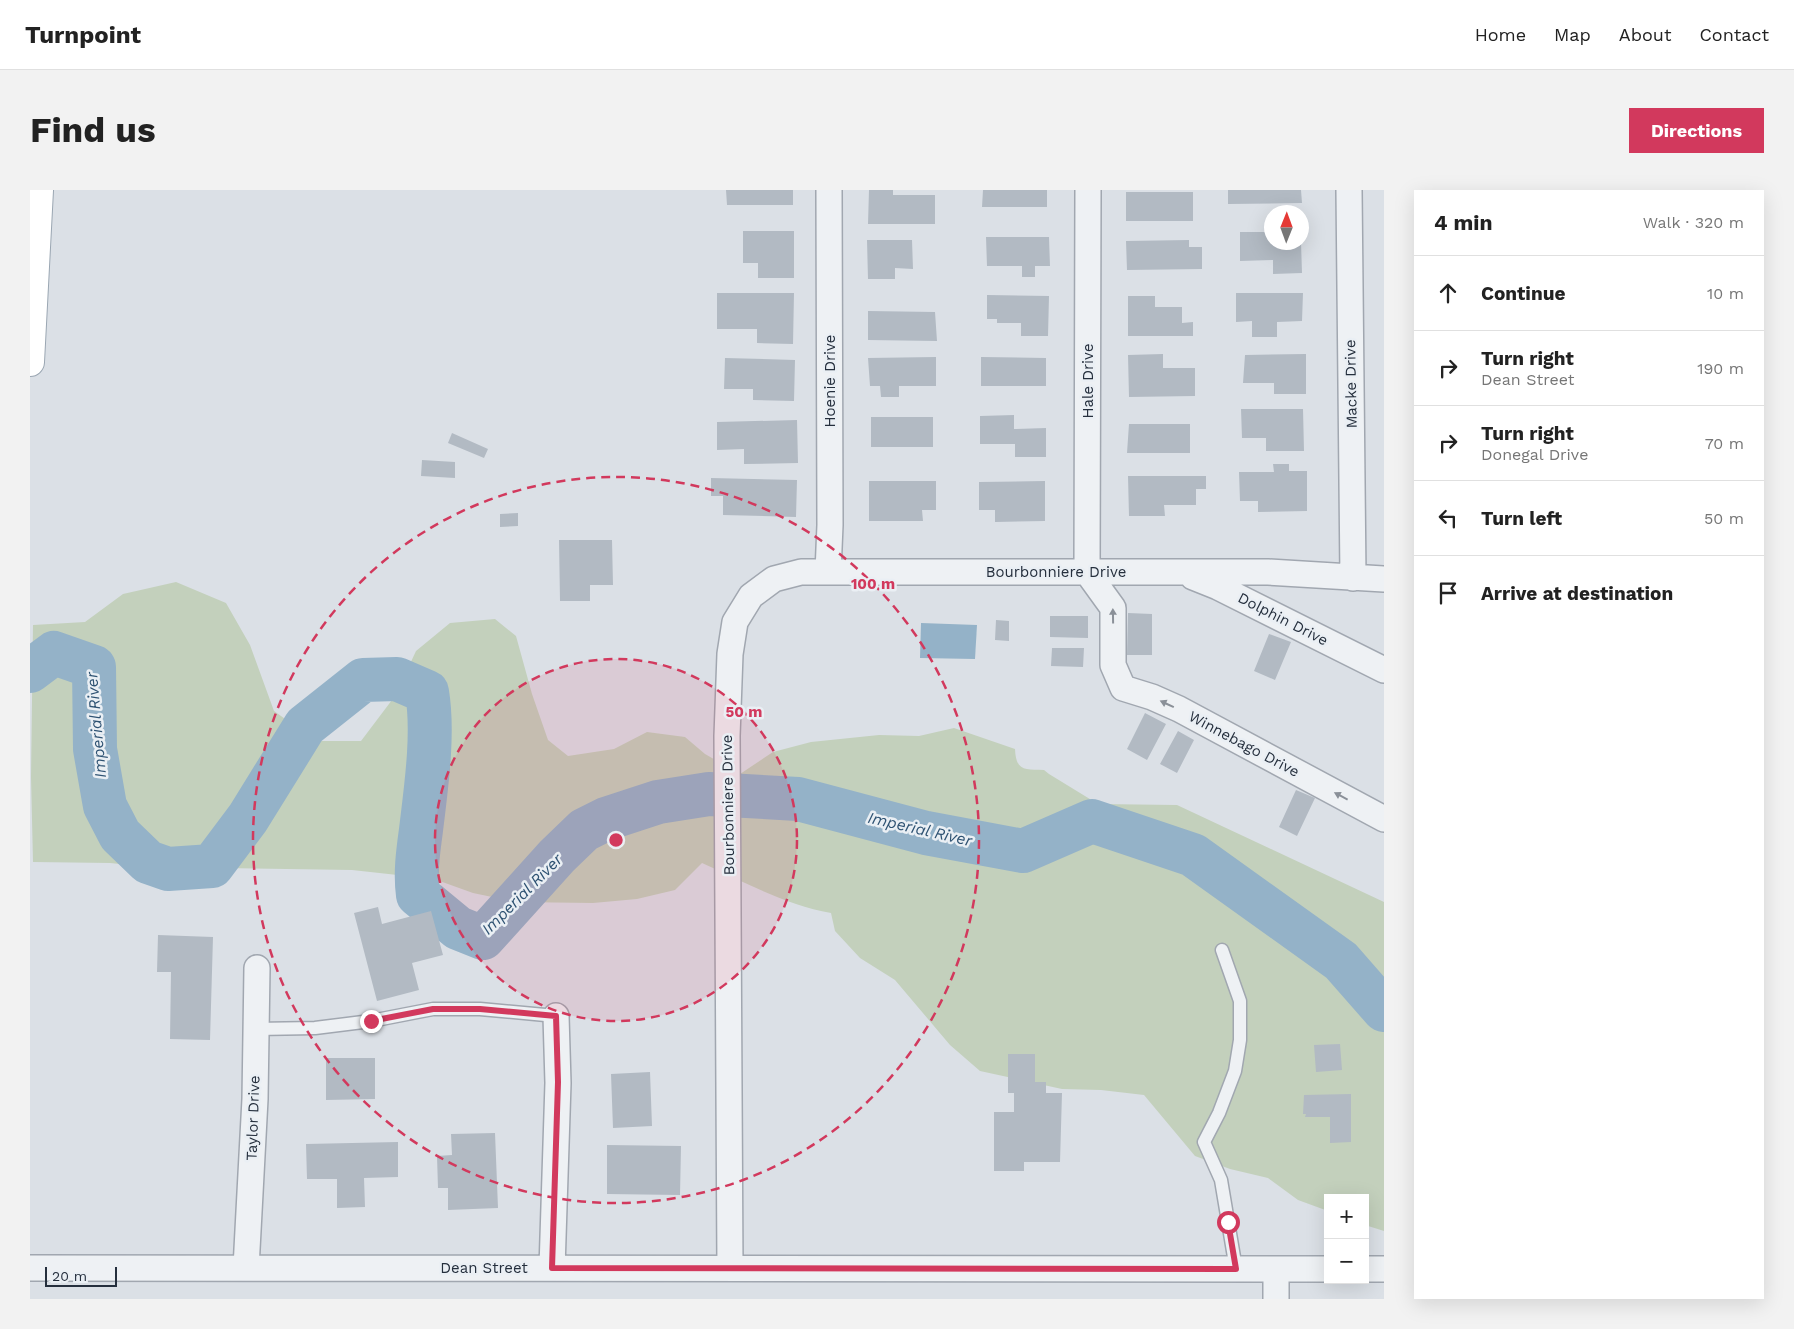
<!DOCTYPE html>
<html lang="en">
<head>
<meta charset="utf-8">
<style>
  body { margin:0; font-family:"Work Sans",sans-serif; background:#f2f2f2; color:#222 }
  .controls { position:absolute; right:15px; bottom:15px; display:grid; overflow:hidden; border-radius:0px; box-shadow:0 5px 20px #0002 }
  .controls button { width:45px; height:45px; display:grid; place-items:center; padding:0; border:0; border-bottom:1px solid #e0e0e0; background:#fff; color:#222; font:25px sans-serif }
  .compass { position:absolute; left:1234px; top:15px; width:45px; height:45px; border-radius:50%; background:#fff; box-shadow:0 5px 20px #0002; rotate:1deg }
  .scale { position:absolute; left:15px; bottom:12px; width:72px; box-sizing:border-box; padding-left:5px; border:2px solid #252f3d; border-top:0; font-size:14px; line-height:18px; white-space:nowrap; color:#252f3d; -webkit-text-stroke:4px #eaeff4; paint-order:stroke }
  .stop { position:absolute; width:15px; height:15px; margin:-11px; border:4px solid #d2395d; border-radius:50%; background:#fff }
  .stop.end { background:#d2395d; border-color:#fff; box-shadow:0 1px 5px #0008 }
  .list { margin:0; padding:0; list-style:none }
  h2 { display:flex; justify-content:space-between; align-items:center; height:65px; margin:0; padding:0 20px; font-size:21px }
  h2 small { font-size:16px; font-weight:400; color:#767676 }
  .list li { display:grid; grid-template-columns:32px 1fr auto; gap:15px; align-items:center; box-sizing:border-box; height:75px; padding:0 20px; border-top:1px solid #e0e0e0 }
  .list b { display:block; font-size:19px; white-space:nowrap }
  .list p { margin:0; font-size:16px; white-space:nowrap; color:#767676 }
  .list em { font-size:16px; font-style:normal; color:#767676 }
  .icon { flex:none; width:28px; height:28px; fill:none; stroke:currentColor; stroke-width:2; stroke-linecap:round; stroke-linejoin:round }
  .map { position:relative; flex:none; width:1354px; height:1109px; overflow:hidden; border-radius:0px }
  header { display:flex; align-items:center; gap:30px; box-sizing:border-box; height:70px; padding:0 25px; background:#fff; border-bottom:1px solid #e0e0e0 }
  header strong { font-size:24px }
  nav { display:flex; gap:28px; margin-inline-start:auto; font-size:18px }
  .intro { display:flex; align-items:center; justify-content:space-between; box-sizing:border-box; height:120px; padding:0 30px }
  h1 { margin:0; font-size:35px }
  .button { padding:12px 22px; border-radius:0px; background:#d2395d; color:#fff; font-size:18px; font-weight:700 }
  main { display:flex; gap:30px; padding:0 30px }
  aside { flex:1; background:#fff; border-radius:0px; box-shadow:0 5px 20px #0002 }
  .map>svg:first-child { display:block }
</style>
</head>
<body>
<header>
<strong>Turnpoint</strong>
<nav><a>Home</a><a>Map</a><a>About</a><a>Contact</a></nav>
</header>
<div class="intro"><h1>Find us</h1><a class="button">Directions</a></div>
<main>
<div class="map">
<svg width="1354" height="1109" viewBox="0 0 1354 1109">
  <rect width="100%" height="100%" fill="#dbe0e6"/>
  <!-- green -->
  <path fill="#c3d0bc" d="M146 392 196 413 220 455 244 521 286 551H331L365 506 386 461 420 433 465 429 486 446 502 504 518 550 538 566 584 559 617 542 655 547 675 564 710 584 743 562 781 552 849 545 889 546 924 538 985 559C986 582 995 579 1014 580L1019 584 1068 614 1147 615 1354 712V1041L1335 1035V1008H1298V1021L1268 1010 1238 988 1200 979 1165 966 1114 905 1071 900 1032 899 950 881 920 855 865 790 830 768 805 741 801 723C756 715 714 692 672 673L645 700 607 709 563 713 486 712 443 703 404 689 322 680 119 677 80 673 3 672 1 587 3 435 55 432 93 404Z"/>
  <!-- water -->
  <path fill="#94b2c8" d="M891 433 947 435 945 469 890 468Z"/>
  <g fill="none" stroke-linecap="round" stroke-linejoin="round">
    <!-- river -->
    <path stroke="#94b2c8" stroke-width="44" d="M0 481 24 463 64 477 65 559 75 616 90 645 118 672 138 679 182 676 218 628 275 536 333 490 367 489 397 502C404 544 396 598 391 640 388 662 385 683 388 705L428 738 453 748 527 666 554 640 576 629 628 612 679 604 768 609 896 643 993 661 1062 631 1163 665 1311 771 1354 820"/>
  </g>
  <!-- building -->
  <path fill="#b2bac3" d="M696 0H763V15H697Z
    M839 0H863V5H905V34H838Z
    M953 0H1017V17H952Z
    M1198 0H1271L1272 13 1198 14Z
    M1096 2H1163V31H1096Z
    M713 41H764V88H728V73H713Z
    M1210 42H1242V52H1271L1272 83 1243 84V70L1210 71Z
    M956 47H1019L1020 76H1005V87H992V76H957Z
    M837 50H882L883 79 865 78V89H838Z
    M1159 50V57H1172V79L1097 80 1096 51Z
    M687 103H764L763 154 727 153V139H687Z
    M1206 103H1273L1272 131 1247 132V147H1222V131L1206 132Z
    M957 105 1019 106 1018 146H991V133H967V129H957Z
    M1098 106H1125V117H1152V133L1163 132V146H1098Z
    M838 121 905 122 907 151 838 150Z
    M1133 164V178H1165V206L1099 207 1098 165Z
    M1276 164V204H1244V193H1213L1215 165Z
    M906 167V196H869V207H851L850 196H840L838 168Z
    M951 167 1016 168V196H951Z
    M695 168 765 170 764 211 723 210V199H694Z
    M1211 219H1273L1274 261H1236V248H1212Z
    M984 225V239L1016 238V267H985V254H950V226Z
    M841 227H903V257H841Z
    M767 230 768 273 714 274V259L687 260V232Z
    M1099 234H1160V263H1097Z
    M422 243 458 259 454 268 418 253Z
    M392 270 425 272V288L391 286Z
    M1243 274H1259V281H1277V321L1228 322V311H1210L1209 282H1244Z
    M1098 286H1176V299H1166V315H1134L1135 326H1099Z
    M681 288 767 290 766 327 693 325V306H681Z
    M839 291H906V320H892L893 331H839Z
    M1015 291V331L965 332V320H949V292Z
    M488 323V336L470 337V324Z
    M529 350H582L583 395H560V411H530Z
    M1098 423 1122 424V465H1097Z
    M1020 426H1058V448L1020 447Z
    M966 430 979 431V451L965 450Z
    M1239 444 1261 452 1245 490 1224 481Z
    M1022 458H1054L1053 477 1021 476Z
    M1115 523 1136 534 1117 570 1097 559Z
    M1148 541 1164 550 1147 583 1130 574Z
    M1266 600 1285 608 1267 646 1249 637Z
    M348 717 352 734 401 721 413 765 382 773 389 800 347 811 324 723Z
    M128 745 183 747 180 850 140 849 141 782H127Z
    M1310 854 1312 880 1286 882 1284 855Z
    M978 864H1005V892H1016V903H1032L1030 972H994V981H964V922H984V903H978Z
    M296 868H345V909L296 910Z
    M620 882 622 936 583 938 581 884Z
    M1321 904V952L1300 953V927H1275L1276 924H1273L1274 905Z
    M465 943 468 1018 418 1020V998H408L407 966 422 965 421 944Z
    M368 952V987L334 988 335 1017 307 1018V989H277L276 954Z
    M577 955 651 956 650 1005 577 1004Z"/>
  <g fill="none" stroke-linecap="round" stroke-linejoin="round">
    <!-- service casing -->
    <g stroke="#a1a7b0" stroke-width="15">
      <path id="service" d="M1192 760 1210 811V850L1205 881 1189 923 1174 952 1191 990 1206 1079
        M226 839 285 838 341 831 403 819H450L526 826"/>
    </g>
    <!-- minor casing -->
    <g stroke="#a1a7b0" stroke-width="28">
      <path id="minor" d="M1058 0 1057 382 1083 418V475L1093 498 1122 507 1149 519 1354 629
        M1319 0 1323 388
        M798 382 800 335 799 0
        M1163 387 1188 397 1354 480
        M0 1078 1298 1079
        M216 1078 225 909 227 778
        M522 1078 528 893 526 826
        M700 1078 697 546 700 464 705 432 721 406 744 389 771 382H1238L1354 389
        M1335 1079H1354
        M1246 1109V1079"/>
    </g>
    <!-- primary casing -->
    <g stroke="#9aa6b2" stroke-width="30">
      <path id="primary" d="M0 172 9 0"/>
    </g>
    <!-- service -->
    <use href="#service" stroke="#eef1f4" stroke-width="12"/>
    <!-- minor -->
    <use href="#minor" stroke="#eef1f4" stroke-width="25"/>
    <!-- primary -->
    <use href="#primary" stroke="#fff" stroke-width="28"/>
  </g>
  <!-- one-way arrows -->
  <defs><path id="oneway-solid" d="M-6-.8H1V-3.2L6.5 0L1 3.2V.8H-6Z" transform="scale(1.25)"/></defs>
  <g fill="#8a9098">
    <use href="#oneway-solid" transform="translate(1083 426) rotate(-91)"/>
    <use href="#oneway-solid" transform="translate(1137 514) rotate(-155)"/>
    <use href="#oneway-solid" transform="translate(1311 606) rotate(-152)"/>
  </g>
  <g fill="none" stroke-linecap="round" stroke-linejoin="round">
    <!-- route -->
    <path stroke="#d2395d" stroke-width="6" d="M341 831 403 819H450L526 826 528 892 522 1078 1206 1079 1198 1032"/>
  </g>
  <!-- distance rings -->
  <circle cx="586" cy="650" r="181" fill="#d2395d" fill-opacity=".12"/>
  <g fill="none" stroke="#d2395d" stroke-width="2.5" stroke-dasharray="9 6">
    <circle cx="586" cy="650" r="181"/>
    <circle cx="586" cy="650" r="363"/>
  </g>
  <g text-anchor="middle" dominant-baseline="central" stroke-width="5" stroke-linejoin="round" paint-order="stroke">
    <!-- street labels -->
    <g font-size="15" fill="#252f3d" stroke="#eaeff4">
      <text transform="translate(800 191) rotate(-90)">Hoenie Drive</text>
      <text transform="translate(1058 191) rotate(-90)">Hale Drive</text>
      <text transform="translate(1321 194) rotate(-91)">Macke Drive</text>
      <text x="1026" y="382">Bourbonniere Drive</text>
      <text transform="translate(1253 429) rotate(27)">Dolphin Drive</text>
      <text transform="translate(1214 554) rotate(28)">Winnebago Drive</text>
      <text transform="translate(698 615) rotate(-91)">Bourbonniere Drive</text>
      <text transform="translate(223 928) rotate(-88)">Taylor Drive</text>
      <text x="454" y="1078">Dean Street</text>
    </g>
    <!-- water labels -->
    <g font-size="16" font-style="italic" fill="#2e5272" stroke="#eaeff4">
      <text transform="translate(66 535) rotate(-95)">Imperial River</text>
      <text transform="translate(890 639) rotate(13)">Imperial River</text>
      <text transform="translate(492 704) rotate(-45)">Imperial River</text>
    </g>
  </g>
  <circle cx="586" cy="650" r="8" fill="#d2395d" stroke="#eaeff4" stroke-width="2.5"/>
  <g font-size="15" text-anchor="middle" font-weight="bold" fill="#d2395d" stroke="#eaeff4" stroke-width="5" stroke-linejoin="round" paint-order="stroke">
    <text x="843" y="399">100 m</text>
    <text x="714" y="527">50 m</text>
  </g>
</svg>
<div class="controls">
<button>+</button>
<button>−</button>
</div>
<svg class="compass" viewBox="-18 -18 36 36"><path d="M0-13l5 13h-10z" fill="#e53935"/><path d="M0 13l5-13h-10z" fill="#767676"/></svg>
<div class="scale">20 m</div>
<div class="stop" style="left:1198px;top:1032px"></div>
<div class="stop end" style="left:341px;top:831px"></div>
</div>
<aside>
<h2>4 min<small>Walk · 320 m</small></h2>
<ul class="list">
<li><svg class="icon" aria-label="ahead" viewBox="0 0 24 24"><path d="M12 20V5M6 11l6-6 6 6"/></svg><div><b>Continue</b></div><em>10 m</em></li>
<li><svg class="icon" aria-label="right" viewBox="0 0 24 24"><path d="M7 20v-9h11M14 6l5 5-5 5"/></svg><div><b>Turn right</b><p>Dean Street</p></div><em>190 m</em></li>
<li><svg class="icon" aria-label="right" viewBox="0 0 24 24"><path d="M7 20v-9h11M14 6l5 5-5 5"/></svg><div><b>Turn right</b><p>Donegal Drive</p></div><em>70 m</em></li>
<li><svg class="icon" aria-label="left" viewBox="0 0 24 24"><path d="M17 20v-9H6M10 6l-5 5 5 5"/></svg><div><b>Turn left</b></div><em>50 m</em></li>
<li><svg class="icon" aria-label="arrive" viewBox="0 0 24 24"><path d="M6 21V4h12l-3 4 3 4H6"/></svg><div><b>Arrive at destination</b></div></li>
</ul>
</aside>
</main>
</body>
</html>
